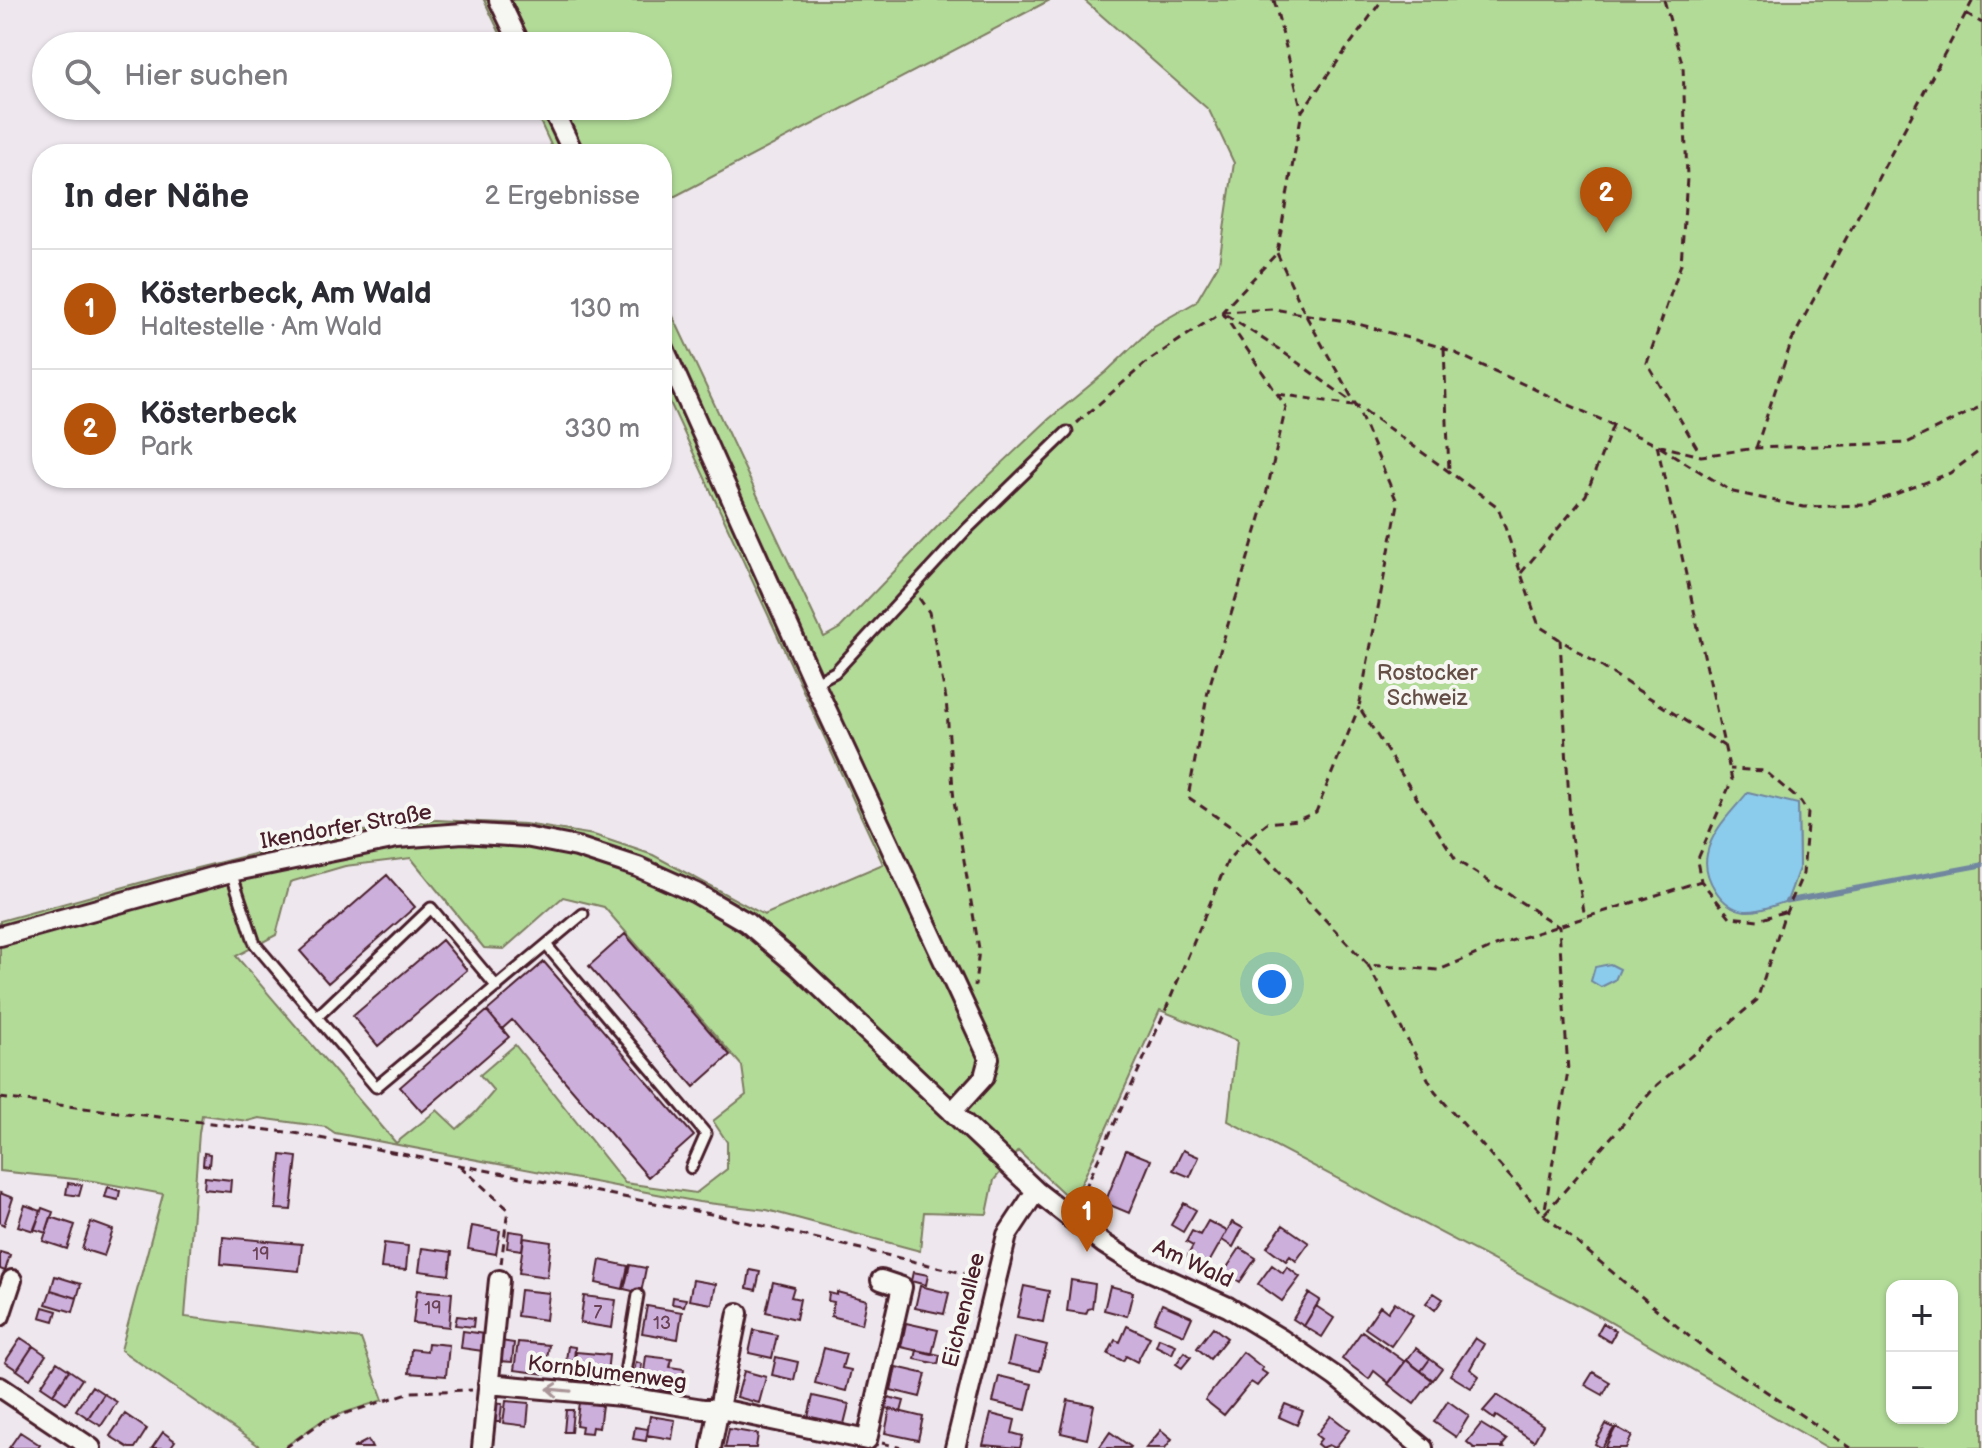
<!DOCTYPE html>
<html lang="de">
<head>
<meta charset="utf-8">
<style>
  body { margin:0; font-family:"Balsamiq Sans",sans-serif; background:#f2f2f3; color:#2b2b33 }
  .controls { position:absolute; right:24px; bottom:24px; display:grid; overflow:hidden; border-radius:16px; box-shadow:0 2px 6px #0004 }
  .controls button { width:72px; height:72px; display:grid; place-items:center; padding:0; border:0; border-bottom:2px solid #e1e1e2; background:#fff; color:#2b2b33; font:40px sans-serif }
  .you { position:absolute; left:1272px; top:984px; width:28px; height:28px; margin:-20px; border:6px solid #fff; border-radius:50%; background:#1a73e8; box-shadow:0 0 0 12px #1a73e833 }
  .badge { display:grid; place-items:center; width:52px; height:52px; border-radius:50%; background:#b45309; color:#fff; font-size:26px; font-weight:700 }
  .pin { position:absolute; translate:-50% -66px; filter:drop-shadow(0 2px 4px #0008) }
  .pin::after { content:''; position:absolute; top:42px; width:28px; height:24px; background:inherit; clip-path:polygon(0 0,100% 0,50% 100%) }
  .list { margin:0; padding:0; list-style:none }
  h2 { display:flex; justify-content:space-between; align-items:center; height:104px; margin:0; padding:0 32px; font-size:34px }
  h2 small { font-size:26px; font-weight:400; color:#7c7c81 }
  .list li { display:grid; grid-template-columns:52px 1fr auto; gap:24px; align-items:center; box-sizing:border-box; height:120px; padding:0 32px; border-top:2px solid #e1e1e2 }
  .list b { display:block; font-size:30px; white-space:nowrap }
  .list p { margin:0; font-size:26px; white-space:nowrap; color:#7c7c81 }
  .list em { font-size:26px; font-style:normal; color:#7c7c81 }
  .icon { flex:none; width:44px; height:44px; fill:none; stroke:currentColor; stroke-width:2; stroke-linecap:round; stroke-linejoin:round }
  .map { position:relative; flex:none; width:1982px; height:1448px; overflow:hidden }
  .search { position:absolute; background:#fff; box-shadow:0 2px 6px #0004; left:32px; top:32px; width:640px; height:88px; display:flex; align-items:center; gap:20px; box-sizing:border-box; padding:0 28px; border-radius:44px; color:#7c7c81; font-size:30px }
  .panel { position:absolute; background:#fff; box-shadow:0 2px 6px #0004; left:32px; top:144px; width:640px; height:344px; border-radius:32px }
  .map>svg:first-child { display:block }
</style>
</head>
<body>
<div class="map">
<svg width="1982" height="1448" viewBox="0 0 1982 1448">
  <rect width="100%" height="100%" fill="#eee8ee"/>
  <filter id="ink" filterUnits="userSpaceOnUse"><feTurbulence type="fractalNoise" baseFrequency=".0125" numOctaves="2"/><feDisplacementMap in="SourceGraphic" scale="16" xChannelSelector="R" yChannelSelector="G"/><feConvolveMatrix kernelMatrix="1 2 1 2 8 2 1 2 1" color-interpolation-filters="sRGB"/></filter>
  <g filter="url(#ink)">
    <!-- green -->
    <path fill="#b2db98" stroke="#7e7d62" stroke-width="2" fill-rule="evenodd" d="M484 0H1050L662 203V154H555L533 106H658V46H506Z
      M1084 0H1982V1448H1828L1603 1318 1228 1121 1237 1041 1160 1010 1073 1202 1018 1151 994 1180 987 1214 924 1212 920 1251 767 1210 699 1202 335 1133 326 1127 259 1118 248 1121 202 1115 199 1133 185 1317 361 1339 383 1400 323 1420 283 1448H262L121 1350 163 1194 93 1181 0 1171V921L161 877 317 838 436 820 525 824 594 835 653 855 764 915 883 864 662 385V293L824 637 840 628 961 502 1049 419 1106 372 1154 326 1196 302 1219 263 1234 163 1209 110ZM1798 804 1799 868 1787 900ZM411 858 484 948 504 949 563 897 604 907 742 1066 746 1095 713 1121 727 1142V1169L696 1193 625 1183 515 1045 480 1075 494 1091 476 1112 457 1129 437 1110 396 1143 236 956 276 935 290 882 345 866ZM1892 1286H1952V1418H1892Z"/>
    <!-- water -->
    <path fill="#8bcbec" stroke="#71869f" stroke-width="2" d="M1748 792 1798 804 1799 868 1787 901C1775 905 1759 912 1745 911 1721 908 1702 877 1707 854 1712 829 1733 811 1748 792Z
      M1610 964 1620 969 1615 980 1601 987 1591 981 1595 967Z"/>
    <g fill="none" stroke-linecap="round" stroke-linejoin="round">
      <!-- stream -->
      <path stroke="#71869f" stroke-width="5" d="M1787 901 1982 865"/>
    </g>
    <!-- building -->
    <path fill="#cdafdc" stroke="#4a1f2b" stroke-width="2" d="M387 875 415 907 328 983 300 951Z
      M625 934 730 1055 694 1087 589 966Z
      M442 940 467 970 378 1046 353 1016Z
      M544 962 694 1136 648 1177 512 1020 502 1029 487 1011Z
      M487 1011 509 1037 422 1112 400 1087Z
      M1126 1150 1151 1160 1129 1213 1105 1203Z
      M1183 1150 1199 1157 1190 1177 1173 1170Z
      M204 1153 210 1154 209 1166 203 1165Z
      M281 1155 297 1157 291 1210 276 1209Z
      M205 1177 231 1180 230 1192 204 1189Z
      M68 1183 82 1185 79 1196 66 1194Z
      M108 1187 120 1191 118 1200 105 1197Z
      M0 1193 13 1198 4 1225 0 1223Z
      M1184 1203 1196 1210 1183 1232 1171 1225Z
      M25 1205 41 1211 34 1231 18 1226Z
      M42 1208 53 1212 46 1233 34 1229Z
      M51 1217 75 1225 67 1249 43 1241Z
      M1208 1221 1227 1231 1206 1268 1187 1257 1193 1246 1186 1242 1192 1231 1200 1235Z
      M91 1222 113 1230 104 1256 82 1249Z
      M1232 1222 1243 1228 1233 1247 1222 1240Z
      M1283 1225 1309 1243 1296 1261 1290 1256 1286 1261 1267 1247Z
      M472 1226 500 1231 496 1254 468 1249Z
      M509 1231 524 1233 522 1250 507 1248Z
      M223 1237 302 1244 299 1271 221 1264Z
      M524 1238 551 1242 547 1277 519 1273Z
      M384 1243 408 1246 406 1270 381 1268Z
      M422 1248 452 1252 449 1275 419 1271Z
      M1240 1248 1256 1258 1240 1282 1224 1272Z
      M0 1252 10 1255 5 1271 0 1269Z
      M600 1260 628 1266 623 1289 596 1283Z
      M630 1265 646 1268 641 1293 624 1289Z
      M1272 1265 1283 1273 1287 1267 1300 1277 1282 1301 1258 1284Z
      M750 1270 760 1272 756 1290 747 1288Z
      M913 1272 928 1275 926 1285 911 1281Z
      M55 1276 81 1284 77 1298 51 1290Z
      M693 1280 716 1284 712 1304 689 1300Z
      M1071 1280 1095 1284 1092 1308 1088 1309 1086 1314 1067 1311Z
      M773 1282 794 1287 791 1297 800 1299 796 1319 766 1312Z
      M920 1286 949 1293 944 1314 915 1308Z
      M1024 1286 1049 1291 1043 1322 1017 1317Z
      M1110 1286 1133 1292 1127 1316 1104 1310Z
      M51 1290 77 1298 73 1312 46 1304Z
      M417 1290 452 1293 449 1327 413 1323Z
      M520 1290 549 1293 546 1320 517 1316Z
      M837 1292 867 1300 862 1324 831 1316 834 1302 828 1301 829 1293 837 1295Z
      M1309 1293 1320 1300 1304 1326 1293 1319Z
      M1434 1293 1443 1299 1435 1310 1426 1303Z
      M584 1296 616 1300 612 1328 580 1323Z
      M673 1297 686 1299 684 1306 672 1304Z
      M1395 1302 1413 1315 1391 1346 1365 1328 1380 1306 1388 1312Z
      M1162 1304 1192 1317 1184 1335 1154 1322Z
      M647 1306 682 1312 678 1339 642 1333Z
      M1316 1306 1334 1318 1322 1337 1304 1326Z
      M43 1307 57 1311 54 1321 40 1317Z
      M457 1316 474 1318 473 1327 455 1325Z
      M906 1323 938 1330 932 1354 901 1347Z
      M1603 1323 1616 1331 1610 1342 1597 1334Z
      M1127 1326 1150 1337 1137 1362 1126 1356 1123 1361 1108 1354 1115 1340 1120 1342Z
      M1213 1327 1227 1338 1210 1359 1197 1348Z
      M754 1330 777 1335 772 1358 749 1353Z
      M463 1331 485 1334 483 1351 461 1348Z
      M1362 1331 1405 1362 1389 1383 1374 1371 1369 1379 1342 1359Z
      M1014 1337 1047 1345 1040 1371 1008 1364Z
      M21 1338 33 1346 17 1370 5 1362Z
      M1159 1338 1176 1345 1172 1354 1156 1346Z
      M1475 1338 1484 1344 1470 1369 1479 1376 1471 1388 1450 1375Z
      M501 1341 514 1343 512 1362 499 1361Z
      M518 1342 549 1345 545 1374 514 1370Z
      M428 1343 449 1345 446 1376 409 1373 411 1349 427 1351Z
      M33 1346 46 1355 30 1379 17 1370Z
      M568 1346 575 1347 574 1361 566 1360Z
      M824 1348 846 1354 842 1368 851 1370 846 1391 815 1383Z
      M1416 1348 1430 1359 1421 1371 1407 1360Z
      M917 1350 940 1355 938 1364 915 1359Z
      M576 1352 609 1355 606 1382 572 1379Z
      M1185 1352 1191 1357 1182 1368 1176 1364Z
      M1243 1352 1263 1368 1261 1370 1267 1374 1257 1386 1251 1382 1224 1415 1205 1400Z
      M646 1356 672 1359 670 1367 684 1369 681 1393 642 1388Z
      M776 1357 798 1362 794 1380 772 1375Z
      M1430 1359 1442 1368 1433 1380 1421 1371Z
      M1406 1360 1432 1380 1414 1404 1388 1384Z
      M57 1362 69 1370 53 1394 41 1386Z
      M636 1362 642 1364 639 1382 632 1381Z
      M896 1367 926 1374 920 1397 891 1390Z
      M69 1370 82 1379 66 1403 53 1394Z
      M744 1371 766 1377 759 1403 737 1397Z
      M1593 1372 1610 1382 1603 1395 1585 1385Z
      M999 1376 1032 1384 1026 1410 993 1402Z
      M92 1386 104 1394 88 1418 76 1410Z
      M104 1394 117 1402 101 1426 88 1418Z
      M1497 1395 1543 1425 1534 1441 1496 1416 1494 1419 1483 1411Z
      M813 1396 849 1404 844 1424 808 1417Z
      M888 1397 904 1401 901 1412 886 1408Z
      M1068 1400 1094 1405 1087 1439 1061 1433Z
      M506 1401 529 1403 527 1426 503 1423Z
      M1448 1401 1469 1416 1456 1437 1434 1422Z
      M579 1402 602 1405 599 1428 592 1427 591 1433 581 1432 582 1426 576 1425Z
      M494 1403 502 1404 500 1422H493Z
      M1285 1404 1303 1411 1297 1425 1279 1417Z
      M890 1409 923 1417 918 1440 885 1433Z
      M566 1410H573L571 1432H564Z
      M125 1414 147 1429 135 1448H129L110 1436Z
      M991 1414 1015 1420 1012 1433 1023 1436 1020 1448 983 1445Z
      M650 1416 675 1420 672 1439 647 1435Z
      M1331 1416 1349 1430 1335 1448 1329 1445 1322 1448 1317 1444 1321 1439 1316 1435Z
      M1481 1424 1507 1440 1502 1446 1504 1448H1474L1467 1442Z
      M1606 1424 1614 1428 1602 1448 1595 1444Z
      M635 1427 648 1429 646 1441 633 1439Z
      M1616 1427 1632 1436 1626 1448H1605Z
      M729 1429 758 1434 756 1448H725Z
      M1161 1430 1172 1439 1165 1448H1146Z
      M20 1432 40 1445 38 1448H9Z
      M163 1432 175 1441 170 1448H152Z
      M1110 1432 1131 1447 1130 1448H1099Z
      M368 1440 372 1448H353Z"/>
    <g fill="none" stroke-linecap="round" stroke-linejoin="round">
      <!-- service casing -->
      <g stroke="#4a1f2b" stroke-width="15">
        <path id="service" d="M814 683 835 672 966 530 1067 432
          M231 872 255 944 376 1087 583 914
          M547 946 706 1134 691 1168
          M317 1017 431 908 497 987
          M621 1396 638 1295"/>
      </g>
      <!-- minor casing -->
      <g stroke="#4a1f2b" stroke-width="24">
        <path id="minor" d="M499 0 521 46
          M551 106 574 154
          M662 344 814 683 989 1058 984 1077 952 1112
          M0 936 231 872 397 838 463 833 525 837 577 847 638 867 696 893 746 922 798 966 1036 1191 1104 1244 1139 1266 1228 1307 1281 1339 1336 1377 1423 1448
          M0 1316 12 1280
          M488 1384 621 1396 703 1409H720L867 1440 902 1287 881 1280
          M0 1387 91 1448
          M482 1448 499 1280
          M711 1448 738 1313
          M955 1448 1007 1235 1036 1191"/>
      </g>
      <!-- path -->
      <path stroke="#4a1f2b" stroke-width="3" stroke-dasharray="8 6" stroke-linecap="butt" d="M1274 0 1302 111
        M1664 0 1683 66 1687 178 1681 264 1647 363 1700 453
        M1966 13 1982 23
        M1277 253 1305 314 1356 405 1398 504 1359 707 1456 860 1559 927 1568 1071 1544 1215
        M1222 312 1286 407 1263 508 1208 691 1188 797 1237 831 1262 853 1368 965 1439 970 1498 945 1701 881
        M1222 312 1273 309 1351 322 1444 348 1657 445 1701 456 1756 448 1907 443 1982 406
        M1226 315 1283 352 1498 507 1539 626 1724 746
        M1444 348 1449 471
        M1278 394 1353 405
        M1077 423 1148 361 1222 312 1277 253 1302 111 1382 0
        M1657 445 1732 780 1697 861 1701 881 1730 917 1758 920 1787 911
        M1660 447 1733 492 1804 507 1867 505 1950 473 1982 449
        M1756 448 1792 340 1973 0
        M1521 573 1586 495 1613 425
        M919 598 929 612 946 699 954 801 979 949 975 986
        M1560 639 1571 837 1585 918
        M1368 965 1435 1092 1544 1215 1709 1353 1850 1448
        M0 1098 294 1133 716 1215 980 1277
        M460 1166 508 1209 501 1264
        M1079 1202 1161 1021 1228 860 1246 840 1267 823 1298 820 1316 812 1359 707
        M1545 1213 1657 1085 1757 1000 1783 919 1803 874 1808 813 1801 802 1765 771 1730 769
        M882 1443 902 1448
        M285 1448 323 1421 411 1392 472 1390"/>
      <!-- service -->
      <use href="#service" stroke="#f6f6f2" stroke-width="9"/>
      <!-- minor -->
      <use href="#minor" stroke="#f6f6f2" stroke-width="18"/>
    </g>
    <!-- one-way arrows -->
    <defs><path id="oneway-shaft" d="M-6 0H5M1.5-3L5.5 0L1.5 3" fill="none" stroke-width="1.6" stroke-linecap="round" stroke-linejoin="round" transform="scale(2)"/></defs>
    <use stroke="#a99598" href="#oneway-shaft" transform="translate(559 1390) rotate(-175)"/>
  </g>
  <g text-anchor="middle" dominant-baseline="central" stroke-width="8" stroke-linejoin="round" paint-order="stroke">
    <!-- number labels -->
    <g font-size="18" fill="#6b4357">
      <text x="261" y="1254">19</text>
      <text x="433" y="1308">19</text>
      <text x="598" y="1312">7</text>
      <text x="662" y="1323">13</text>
    </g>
    <!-- park labels -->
    <g font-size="22" fill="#644e46" stroke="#f6f6f2">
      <text x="1427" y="673">Rostocker<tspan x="1427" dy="25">Schweiz</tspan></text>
    </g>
    <!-- street labels -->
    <g font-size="22" fill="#4a1f2b" stroke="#f6f6f2">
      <text transform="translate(346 827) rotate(-10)">Ikendorfer Straße</text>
      <text transform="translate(1193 1264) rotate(25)">Am Wald</text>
      <text transform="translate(964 1310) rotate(-76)">Eichenallee</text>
      <text transform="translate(607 1373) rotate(7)">Kornblumenweg</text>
    </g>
  </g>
</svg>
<div class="controls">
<button>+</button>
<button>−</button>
</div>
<div class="you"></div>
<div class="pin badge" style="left:1087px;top:1252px">1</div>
<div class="pin badge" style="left:1606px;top:233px">2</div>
<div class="search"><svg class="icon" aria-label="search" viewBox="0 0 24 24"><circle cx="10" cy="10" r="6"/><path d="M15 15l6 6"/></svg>Hier suchen</div>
<section class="panel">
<h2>In der Nähe<small>2 Ergebnisse</small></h2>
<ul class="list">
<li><span class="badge">1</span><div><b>Kösterbeck, Am Wald</b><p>Haltestelle · Am Wald</p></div><em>130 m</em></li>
<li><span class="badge">2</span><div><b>Kösterbeck</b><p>Park</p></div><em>330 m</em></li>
</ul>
</section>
</div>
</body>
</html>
